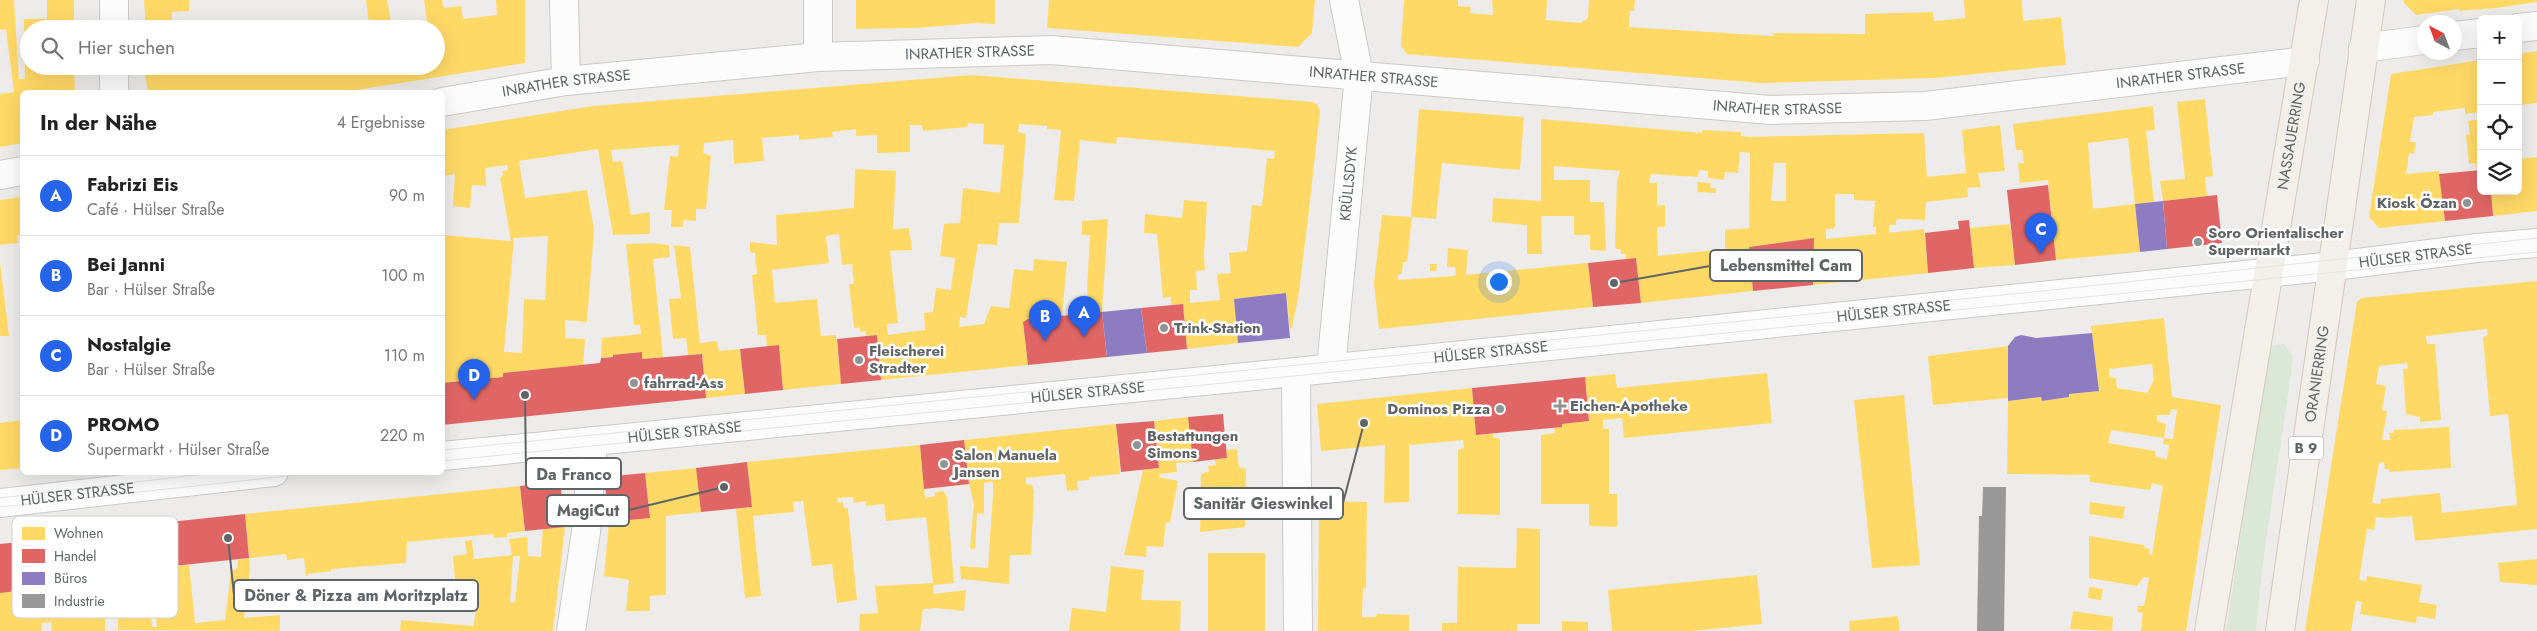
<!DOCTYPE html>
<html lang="de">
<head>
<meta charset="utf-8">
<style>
  body { margin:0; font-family:Jost,sans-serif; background:#f2f2f2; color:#222 }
  .controls { position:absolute; right:15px; top:15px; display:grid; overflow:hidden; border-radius:8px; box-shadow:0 5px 20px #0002 }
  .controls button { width:45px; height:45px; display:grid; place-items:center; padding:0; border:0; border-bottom:1px solid #e0e0e0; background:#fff; color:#222; font:25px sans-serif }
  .compass { position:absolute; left:2417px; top:15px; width:45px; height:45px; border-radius:50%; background:#fff; box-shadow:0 5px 20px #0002; rotate:319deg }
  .you { position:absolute; left:1498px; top:281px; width:18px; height:18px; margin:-12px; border:4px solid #fff; border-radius:50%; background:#1a73e8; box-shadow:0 0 0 8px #1a73e833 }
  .badge { display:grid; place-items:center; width:32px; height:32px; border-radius:50%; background:#2563eb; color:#fff; font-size:16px; font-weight:700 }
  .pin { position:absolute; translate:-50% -41px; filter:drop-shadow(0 1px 2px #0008) }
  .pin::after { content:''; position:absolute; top:26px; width:18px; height:15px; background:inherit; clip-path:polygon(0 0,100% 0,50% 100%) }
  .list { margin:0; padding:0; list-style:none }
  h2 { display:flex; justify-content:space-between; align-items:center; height:65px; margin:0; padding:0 20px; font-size:21px }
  h2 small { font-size:16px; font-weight:400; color:#767676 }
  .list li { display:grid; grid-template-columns:32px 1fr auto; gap:15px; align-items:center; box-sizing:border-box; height:80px; padding:0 20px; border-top:1px solid #e0e0e0 }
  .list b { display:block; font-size:19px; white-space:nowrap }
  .list p { margin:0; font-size:16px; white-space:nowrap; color:#767676 }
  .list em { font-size:16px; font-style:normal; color:#767676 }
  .icon { flex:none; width:28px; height:28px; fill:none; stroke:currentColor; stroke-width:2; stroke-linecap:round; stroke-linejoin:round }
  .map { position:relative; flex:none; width:2537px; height:631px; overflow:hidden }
  .search { position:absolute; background:#fff; box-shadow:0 5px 20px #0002; left:20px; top:20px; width:425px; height:55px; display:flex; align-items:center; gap:12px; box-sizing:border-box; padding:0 18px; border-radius:28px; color:#767676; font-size:19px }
  .panel { position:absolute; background:#fff; box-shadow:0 5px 20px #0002; left:20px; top:90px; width:425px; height:385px; border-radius:8px }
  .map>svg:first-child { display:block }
</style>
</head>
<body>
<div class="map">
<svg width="2537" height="631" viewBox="0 0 2537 631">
  <rect width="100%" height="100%" fill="#eeecea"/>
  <!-- green -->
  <path fill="#dbe8d7" d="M2284 344 2293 357C2282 449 2263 539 2256 631H2226L2267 363 2271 346Z"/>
  <!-- homes -->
  <path fill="#ffd966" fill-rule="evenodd" d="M0 0H14L19 79H25L24 19H47V0H74V29H29V66H74L75 92H22V143L0 147V94L14 92 6 29 0 30Z
    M144 0H189V11L172 12V29H146Z
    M366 0H387L392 29H370Z
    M424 0H442L444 8 461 6 463 19 497 15 496 0H525V63L344 92H148L145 74H147V66H172V70L192 66H436V29H428Z
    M856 0H995V24L976 23 917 28 856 29Z
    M1049 0H1315L1312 33 1298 47 1047 28Z
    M1404 0H1458V6L1471 7 1470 13 1493 15 1492 0H1547L1546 20 1581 23 1588 18 1589 0H1635L1634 11H1630L1629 27 1773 36V33L1865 34V14L1933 12 1934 21 1965 18 1964 0H2022L2023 21 2061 17 2066 65 1935 78 1761 83 1407 54 1401 46Z
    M2404 0H2537V2L2496 8 2459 11V9L2416 15 2404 3Z
    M2537 51V103L2518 105V54Z
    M2481 60V112L2465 114V108L2433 112V115L2414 117 2410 142H2416L2414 154 2409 153 2406 174 2439 171 2445 221 2379 228 2369 217 2391 74Z
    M972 75 1313 102 1317 104 1320 111 1309 210 1299 292 1292 328H1290L1286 293 1234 299 1238 343 1187 349 1183 304 1171 305V297L1163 298 1157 234 1144 233 1145 214 1182 218 1184 200 1207 202 1204 256 1205 270 1196 271 1197 290H1190V303L1220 300 1217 274 1231 273 1229 253 1247 251 1252 205 1262 206 1267 158 1274 159 1275 151 1117 137 1116 144 1080 140 1074 201 1054 200 1061 130 1047 129V126L1019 124 1018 132 1026 134 1019 223H999L997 245 978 244 966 318 960 317 959 327 984 324 991 306 1009 308 1014 269 1033 271 1034 259 1067 262 1062 316 1028 319 1023 322 1028 365 881 380 877 335 866 336V331L860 332V327L854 328 849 284H854L852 264 842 265 839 234 826 236 829 263 772 270 775 303 817 299 821 336 836 335 841 384 783 390 779 345 767 347 766 335H758L752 275 757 274 755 253 750 252V242L777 245 776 215 854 208 855 169 896 171 893 229 888 230 909 228 912 250 890 251 898 323 887 324 888 335 925 330 924 313 933 312 936 288 951 290 955 258 940 256 944 224 960 223 963 188 1000 193 1004 145 983 144 984 124 968 123 967 127 923 131 922 125H910V152L877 153V135L856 136V129L832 132 833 137 799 140V135L762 138 764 161 734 164 733 140 704 143 703 153 711 156 706 209H696V221L683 220V227H671L672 210H664L670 156 678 157 679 145 611 150 613 162 622 161 631 215 650 212V234L613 235 598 149 519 161 525 198 587 190 594 230 587 322 565 320V338L585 339 583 365 503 373V377L442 383V235L511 241 500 178 503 175 502 171 508 170 507 165 485 168 486 186 472 185 470 208 453 206 455 174 442 176V130L593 106ZM548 236 545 300 524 299 522 353 504 352 514 238Z
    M2205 99 2213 176 2205 177 2207 196 2163 201 2160 181 2185 179 2177 102Z
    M2153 106 2155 130 2146 131 2154 202 2135 204 2140 252 2056 260 2048 180 2020 183 2018 163H2024L2022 150H2016L2013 124ZM2128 138 2135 204 2093 209 2088 143Z
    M1419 109 1524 117 1520 170 1442 163 1436 219 1412 217 1407 262H1403L1402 273 1398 275V280L1453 276 1456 275 1455 267H1447L1448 248 1468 250 1466 275 1588 263 1593 307 1379 329 1374 283 1382 215 1411 217Z
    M1541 119 1702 133V130L1741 132V136L1750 137 1924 133 1927 177 1966 173 1962 130 2000 125 2005 171 1978 173 1981 187 1967 188 1968 197 1926 202 1925 220 1900 219 1896 220V225H1889V233L1924 229 1928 273 1813 285 1814 238 1749 247 1753 291 1641 303 1636 258 1626 259V254H1621V250L1615 248 1617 181 1620 171 1554 166V180H1590V202H1604L1606 251 1590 250V235H1574V216H1541L1542 254H1527V225L1492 222 1493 198 1541 201ZM1740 152 1750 153 1749 228 1725 230V249L1658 256 1657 227H1665V205L1657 206V183H1649L1651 174 1698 177 1699 170 1708 171V178L1724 180 1725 172 1738 173ZM1774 163H1786V201H1771ZM1835 194H1854V200L1875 201 1873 227H1876V234L1826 239V229H1833L1835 227Z
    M2481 119V170H2477L2476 163 2469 164 2466 135 2470 134 2468 121Z
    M2537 157V211L2493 216 2491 191H2518V159Z
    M1697 182 1711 183 1710 188H1716V193L1698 192Z
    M22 197V235H17L18 243 0 245V200Z
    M1108 219 1102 312 1092 313V308H1089L1087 290 1090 235H1082V221Z
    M2010 224 2015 265 1974 268 1970 228Z
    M651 243 669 245 670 257 653 259 663 357 642 359V352L601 358 602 338 641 334 640 325H634L626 244Z
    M674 245 690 247 700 343 717 341 719 351 740 349 745 394 706 398 702 354 688 355 686 338 673 339 669 299 681 298Z
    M0 262 9 336H0Z
    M1430 264H1437L1436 271H1430Z
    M2537 281V529L2415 541 2412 516 2387 518 2376 517 2374 530 2367 529 2359 580 2366 581 2367 576 2422 585 2419 602 2437 605 2435 619 2417 616 2416 623 2360 614 2362 602 2356 601 2351 631H2305L2357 302 2361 298ZM2487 329 2488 335 2483 337 2490 416 2508 414 2517 505 2442 513 2440 493 2381 499 2380 504 2372 503 2379 463 2384 462 2385 469H2389V472L2451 468 2449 427 2394 430V433H2389L2390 440H2382L2387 411 2382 410 2386 386 2376 384 2379 366 2407 363 2408 369H2403L2406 414 2420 417V422L2441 420 2435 344H2427L2426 336Z
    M2164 318 2172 397 2221 405 2186 631H2141L2143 613 2137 612 2138 606H2144L2149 578 2144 577 2137 586 2089 578V536L2144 545 2145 548 2150 549 2149 554 2152 555 2163 486 2152 483 2150 490 2090 482V475L2007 474 2008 401 2041 397 2042 401 2069 397V394L2099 391 2091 326ZM2152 364 2154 380 2147 393 2117 388 2116 378 2109 377V369ZM2171 409 2177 410 2173 439H2170L2164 438 2166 424 2157 421V415H2170ZM2111 430 2164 438 2163 444 2169 445 2167 459 2156 457 2155 451 2108 443Z
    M2009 346 2008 398 1933 405 1928 356Z
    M1767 373 1772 423 1624 438 1622 418 1603 420V429H1609V494H1617V527L1589 526V504H1541V435L1555 433 1554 427H1562V424L1589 421 1585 377 1615 374 1617 388Z
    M1472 388 1476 435 1493 434V438H1499L1500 441V515L1458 514V450L1464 448 1463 440 1411 445 1409 442V502L1384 503 1385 445 1321 451 1317 404Z
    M1904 395 1920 565 1872 568 1854 400Z
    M1188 417 1193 462 1176 463 1177 472 1160 474 1159 477 1178 481 1170 523 1166 522 1163 547 1147 546 1146 557 1124 555 1143 470 1159 468 1154 421Z
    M22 420V468L0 470V423Z
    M1116 424 1120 474 1089 477V480L1077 481 1078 490 1067 491 1065 474 1026 478V484L1032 485 1034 491 1031 555H1010L1009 584 961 579 960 566 988 568 993 494V482L984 483V514L977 513 975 549 970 548 974 504 969 484 964 440Z
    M920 445 925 498 935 496V492L943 491 947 497 954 583 933 585 934 594 966 590 964 611 935 608 923 609 920 631H859L860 614 878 613 875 586 933 583 926 517 886 521 884 504 866 506V501L854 503 853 497 837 498 838 503 843 502V507L848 509 857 600 837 603 832 564 812 566 803 501 793 502 794 512 753 516 761 596 745 598 736 509 752 507 747 462Z
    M1237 449 1239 467 1246 469 1245 527 1200 532 1201 474 1209 471 1208 466 1216 465 1215 460 1227 458 1226 450Z
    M696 468 701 512 666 516V595L650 596V611H626L629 580 604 576 609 522 650 518 645 473Z
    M520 486 525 531 507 533V537L494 538 493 534 407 542 406 563 331 569V571L307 574 308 576H306L304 558 287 560 286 554 249 558 245 514Z
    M1319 501 1367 502 1366 588H1363L1362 617H1376L1377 614 1409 615V631H1318Z
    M2090 502 2125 507 2123 519 2089 514Z
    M132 526 136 568 99 572 100 577H103V580L106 581 105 631H52L51 622 41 623 42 631H0V593L85 583 80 531Z
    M565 527 553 631H400L401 620 474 626 477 590 456 592 453 556 467 554 465 541 472 540 474 559 512 555 509 539 527 537 528 556 541 557 543 529ZM513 556H520L515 602H510Z
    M1517 528 1540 529V624H1517V631H1442V623H1457L1458 567 1516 568Z
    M1208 553H1265V631H1208Z
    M249 558 250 570 244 618 280 615V631L118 630V612H135L136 570 152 568 147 574 152 627H157L152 578 154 574 160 573 159 568 189 565 195 623 225 620 231 571 237 569 238 560Z
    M2537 559V585L2500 582 2498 563Z
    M1111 566 1144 570 1141 600 1181 601 1180 631H1069L1072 608 1106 612Z
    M1757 575 1762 624 1691 631H1612L1608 590Z
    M2089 587 2103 589 2101 600 2088 598Z
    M2073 611 2113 617 2112 631 2070 629Z
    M1898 616 1900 631H1850L1849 621Z
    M1562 621 1588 622V631H1562Z"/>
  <!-- shops -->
  <path fill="#e06666" d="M2481 170V191H2491L2493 216 2445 221 2439 174Z
    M2048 185 2056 260 2015 265 2007 190Z
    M2217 195 2222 243 2167 249 2163 201Z
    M1969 220 1974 268 1928 273 1925 233 1959 229 1958 221Z
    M1814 238 1813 285 1753 291 1749 247Z
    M1636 258 1641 303 1593 307 1588 263Z
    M1183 304 1187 349 1147 353 1141 308Z
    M1102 312 1107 357 1028 365 1023 322 1028 319Z
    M877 335 881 380 841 384 837 339Z
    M779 345 783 390 745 394 740 349Z
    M642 352V359L702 354 706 398 442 425V383L503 377V373L600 363 601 358 613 357V355Z
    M1585 377 1589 421 1562 424V427L1476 435 1472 388Z
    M1223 414 1227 458 1193 462 1188 417Z
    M1154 421 1159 468 1121 472 1116 424Z
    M964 440 969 484 924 489 920 445Z
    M747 462 752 507 701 512 696 468Z
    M645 473 650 518 609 522 604 477Z
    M560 481 565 527 525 531 520 486Z
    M245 514 249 558 136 570 132 526Z
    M78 531H80L85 583 0 593V544L78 536Z"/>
  <!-- offices -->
  <path fill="#8e7cc3" d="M2163 201 2167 249 2140 252 2135 204Z
    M1286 293 1290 338 1238 343 1234 299Z
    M1141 308 1147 353 1107 357 1102 312Z
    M2092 333 2099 391 2069 394V397L2042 401 2041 397 2008 401V346L2015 337 2021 335 2036 338Z"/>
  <!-- industry -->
  <path fill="#999" d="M1983 487H2006L2004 631H1977L1979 516H1982Z"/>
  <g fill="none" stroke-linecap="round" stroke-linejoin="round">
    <!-- minor casing -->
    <g stroke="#cbcaca" stroke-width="30">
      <g id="minor">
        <path d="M114 0V29"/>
        <path d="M564 0 566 81"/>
        <path d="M818 0V57"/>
        <path d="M2518 28 2537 26"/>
        <path d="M2454 36 2481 33"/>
        <path d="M2363 48 2424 40"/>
        <path d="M114 66V92"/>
        <path id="s1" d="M442 102 566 81 818 57 1051 50 1771 110 1925 106 2305 61"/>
        <path d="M0 175 22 171"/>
        <path id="s2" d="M1331 368 1359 75 1344 0"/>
        <path d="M1296 372 1298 631"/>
        <path d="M571 631 586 532 593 441"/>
      </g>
    </g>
    <!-- tertiary casing -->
    <g stroke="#cbcaca" stroke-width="30">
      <g id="tertiary">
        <path id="s3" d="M442 456 1296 372 2334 266 2477 248 2537 243"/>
        <path id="s4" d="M0 503 274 472"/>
      </g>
    </g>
    <!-- primary casing -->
    <g stroke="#d4c8ba" stroke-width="30">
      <g id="primary">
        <path id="s5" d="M2209 631 2314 0"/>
        <path id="s6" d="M2280 631 2371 0"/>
      </g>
    </g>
    <!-- minor -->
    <use href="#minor" stroke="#fcfcfc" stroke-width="28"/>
    <!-- tertiary -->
    <use href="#tertiary" stroke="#fcfcfc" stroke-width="28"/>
    <!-- primary -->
    <use href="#primary" stroke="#f3efea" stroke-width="28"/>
    <!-- tram -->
    <path stroke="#e3e4e3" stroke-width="1" d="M442 450 2033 292 2537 238
      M442 461 2537 252
      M0 498 221 472
      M0 507 324 472"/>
  </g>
  <!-- markers -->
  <g fill="#919495" stroke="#fff" stroke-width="2">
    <circle cx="2467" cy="203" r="5"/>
    <circle cx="2198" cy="242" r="5"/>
    <circle cx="1164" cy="328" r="5"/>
    <circle cx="859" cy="360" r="5"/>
    <circle cx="634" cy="383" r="5"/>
    <path d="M1557.5 398.5h5v5h5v5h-5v5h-5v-5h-5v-5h5z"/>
    <circle cx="1500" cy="409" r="5"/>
    <circle cx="1137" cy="445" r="5"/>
    <circle cx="944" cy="464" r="5"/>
  </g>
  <g text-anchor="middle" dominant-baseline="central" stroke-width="5" stroke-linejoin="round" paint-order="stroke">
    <!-- shield labels -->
    <rect fill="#fff" stroke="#8f9295" stroke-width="1" x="2288.5" y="436.5" width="35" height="23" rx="4"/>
    <g font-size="14" font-weight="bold" fill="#5f6467">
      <text x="2306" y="448">B 9</text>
    </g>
    <!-- street labels -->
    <g font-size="15" fill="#5f6467" stroke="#fff">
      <text stroke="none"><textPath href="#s1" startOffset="531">INRATHER STRASSE</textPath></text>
      <text stroke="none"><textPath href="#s1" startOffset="936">INRATHER STRASSE</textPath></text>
      <text stroke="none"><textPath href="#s1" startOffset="1746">INRATHER STRASSE</textPath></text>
      <text stroke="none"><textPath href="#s1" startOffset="126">INRATHER STRASSE</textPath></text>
      <text stroke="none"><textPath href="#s1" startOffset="1341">INRATHER STRASSE</textPath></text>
      <text stroke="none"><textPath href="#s5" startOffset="502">NASSAUERRING</textPath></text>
      <text stroke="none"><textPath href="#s2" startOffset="185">KRÜLLSDYK</textPath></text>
      <text stroke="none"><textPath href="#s3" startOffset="1984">HÜLSER STRASSE</textPath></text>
      <text stroke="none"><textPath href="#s3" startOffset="1459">HÜLSER STRASSE</textPath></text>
      <text stroke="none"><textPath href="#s3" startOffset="1054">HÜLSER STRASSE</textPath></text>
      <text stroke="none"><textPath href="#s6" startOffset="260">ORANIERRING</textPath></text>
      <text stroke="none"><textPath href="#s3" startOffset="649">HÜLSER STRASSE</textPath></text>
      <text stroke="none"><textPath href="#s3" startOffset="244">HÜLSER STRASSE</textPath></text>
      <text stroke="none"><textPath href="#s4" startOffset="78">HÜLSER STRASSE</textPath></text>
    </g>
    <!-- poi labels -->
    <g font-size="15" font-weight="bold" fill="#5f6467" stroke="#fff" text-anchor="start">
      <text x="2457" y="203" text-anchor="end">Kiosk Özan</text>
      <text x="2208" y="233">Soro Orientalischer<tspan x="2208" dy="17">Supermarkt</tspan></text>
      <text x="1174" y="328">Trink-Station</text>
      <text x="869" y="351">Fleischerei<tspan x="869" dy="17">Stradter</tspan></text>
      <text x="644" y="383">fahrrad-Ass</text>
      <text x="1570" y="406">Eichen-Apotheke</text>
      <text x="1490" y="409" text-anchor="end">Dominos Pizza</text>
      <text x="1147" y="436">Bestattungen<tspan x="1147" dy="17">Simons</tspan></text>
      <text x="954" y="455">Salon Manuela<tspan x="954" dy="17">Jansen</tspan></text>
    </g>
  </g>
  <!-- legend -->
  <rect x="12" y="516" width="166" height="102" rx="8" fill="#fff" stroke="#cfd0d1" stroke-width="1"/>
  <rect x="22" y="527" width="23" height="13" fill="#ffd966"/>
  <rect x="22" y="549" width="23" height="14" fill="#e06666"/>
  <rect x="22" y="572" width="23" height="13" fill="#8e7cc3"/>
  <rect x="22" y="594" width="23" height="14" fill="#999"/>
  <g font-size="14" fill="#5f6467">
    <text x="54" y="538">Wohnen</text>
    <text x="54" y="561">Handel</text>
    <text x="54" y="583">Büros</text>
    <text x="54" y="606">Industrie</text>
  </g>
  <!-- callouts -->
  <path fill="none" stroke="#5f6467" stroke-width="2" d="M1614 283L1710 266M525 395L526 474M1364 423L1343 503M724 487L629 510M228 538L234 595"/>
  <g fill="#5f6467" stroke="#fff" stroke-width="2">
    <circle cx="1614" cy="283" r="5"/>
    <circle cx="525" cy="395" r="5"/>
    <circle cx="1364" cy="423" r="5"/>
    <circle cx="724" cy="487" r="5"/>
    <circle cx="228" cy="538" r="5"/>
  </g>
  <g fill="#fff" stroke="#5f6467" stroke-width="2">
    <rect x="1710" y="250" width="152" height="31" rx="5"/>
    <rect x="526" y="458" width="95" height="31" rx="5"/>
    <rect x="1184" y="488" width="159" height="31" rx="5"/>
    <rect x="547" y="495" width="82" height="31" rx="5"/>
    <rect x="234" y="580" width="244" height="31" rx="5"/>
  </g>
  <g font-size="16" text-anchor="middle" font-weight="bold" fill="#5f6467">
    <text x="1786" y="271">Lebensmittel Cam</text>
    <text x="574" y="480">Da Franco</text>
    <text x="1263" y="509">Sanitär Gieswinkel</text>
    <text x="588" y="516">MagiCut</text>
    <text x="356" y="601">Döner &amp; Pizza am Moritzplatz</text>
  </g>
</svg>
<div class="controls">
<button>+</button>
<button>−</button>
<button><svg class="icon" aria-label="locate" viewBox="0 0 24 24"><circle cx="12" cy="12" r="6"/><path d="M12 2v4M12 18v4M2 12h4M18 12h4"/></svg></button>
<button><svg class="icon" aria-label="layers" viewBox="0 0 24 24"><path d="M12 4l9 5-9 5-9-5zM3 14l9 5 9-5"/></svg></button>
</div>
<svg class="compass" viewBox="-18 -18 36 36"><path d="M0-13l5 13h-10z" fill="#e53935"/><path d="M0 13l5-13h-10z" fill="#767676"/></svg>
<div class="you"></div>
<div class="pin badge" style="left:1084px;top:337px">A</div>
<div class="pin badge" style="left:1045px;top:341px">B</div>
<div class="pin badge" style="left:2041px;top:254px">C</div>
<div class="pin badge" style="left:474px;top:400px">D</div>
<div class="search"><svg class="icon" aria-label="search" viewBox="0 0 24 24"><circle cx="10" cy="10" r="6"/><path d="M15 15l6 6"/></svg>Hier suchen</div>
<section class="panel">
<h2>In der Nähe<small>4 Ergebnisse</small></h2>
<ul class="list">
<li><span class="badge">A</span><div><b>Fabrizi Eis</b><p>Café · Hülser Straße</p></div><em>90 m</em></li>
<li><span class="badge">B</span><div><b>Bei Janni</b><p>Bar · Hülser Straße</p></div><em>100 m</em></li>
<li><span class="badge">C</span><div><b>Nostalgie</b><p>Bar · Hülser Straße</p></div><em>110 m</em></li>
<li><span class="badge">D</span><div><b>PROMO</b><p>Supermarkt · Hülser Straße</p></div><em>220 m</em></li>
</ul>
</section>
</div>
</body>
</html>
